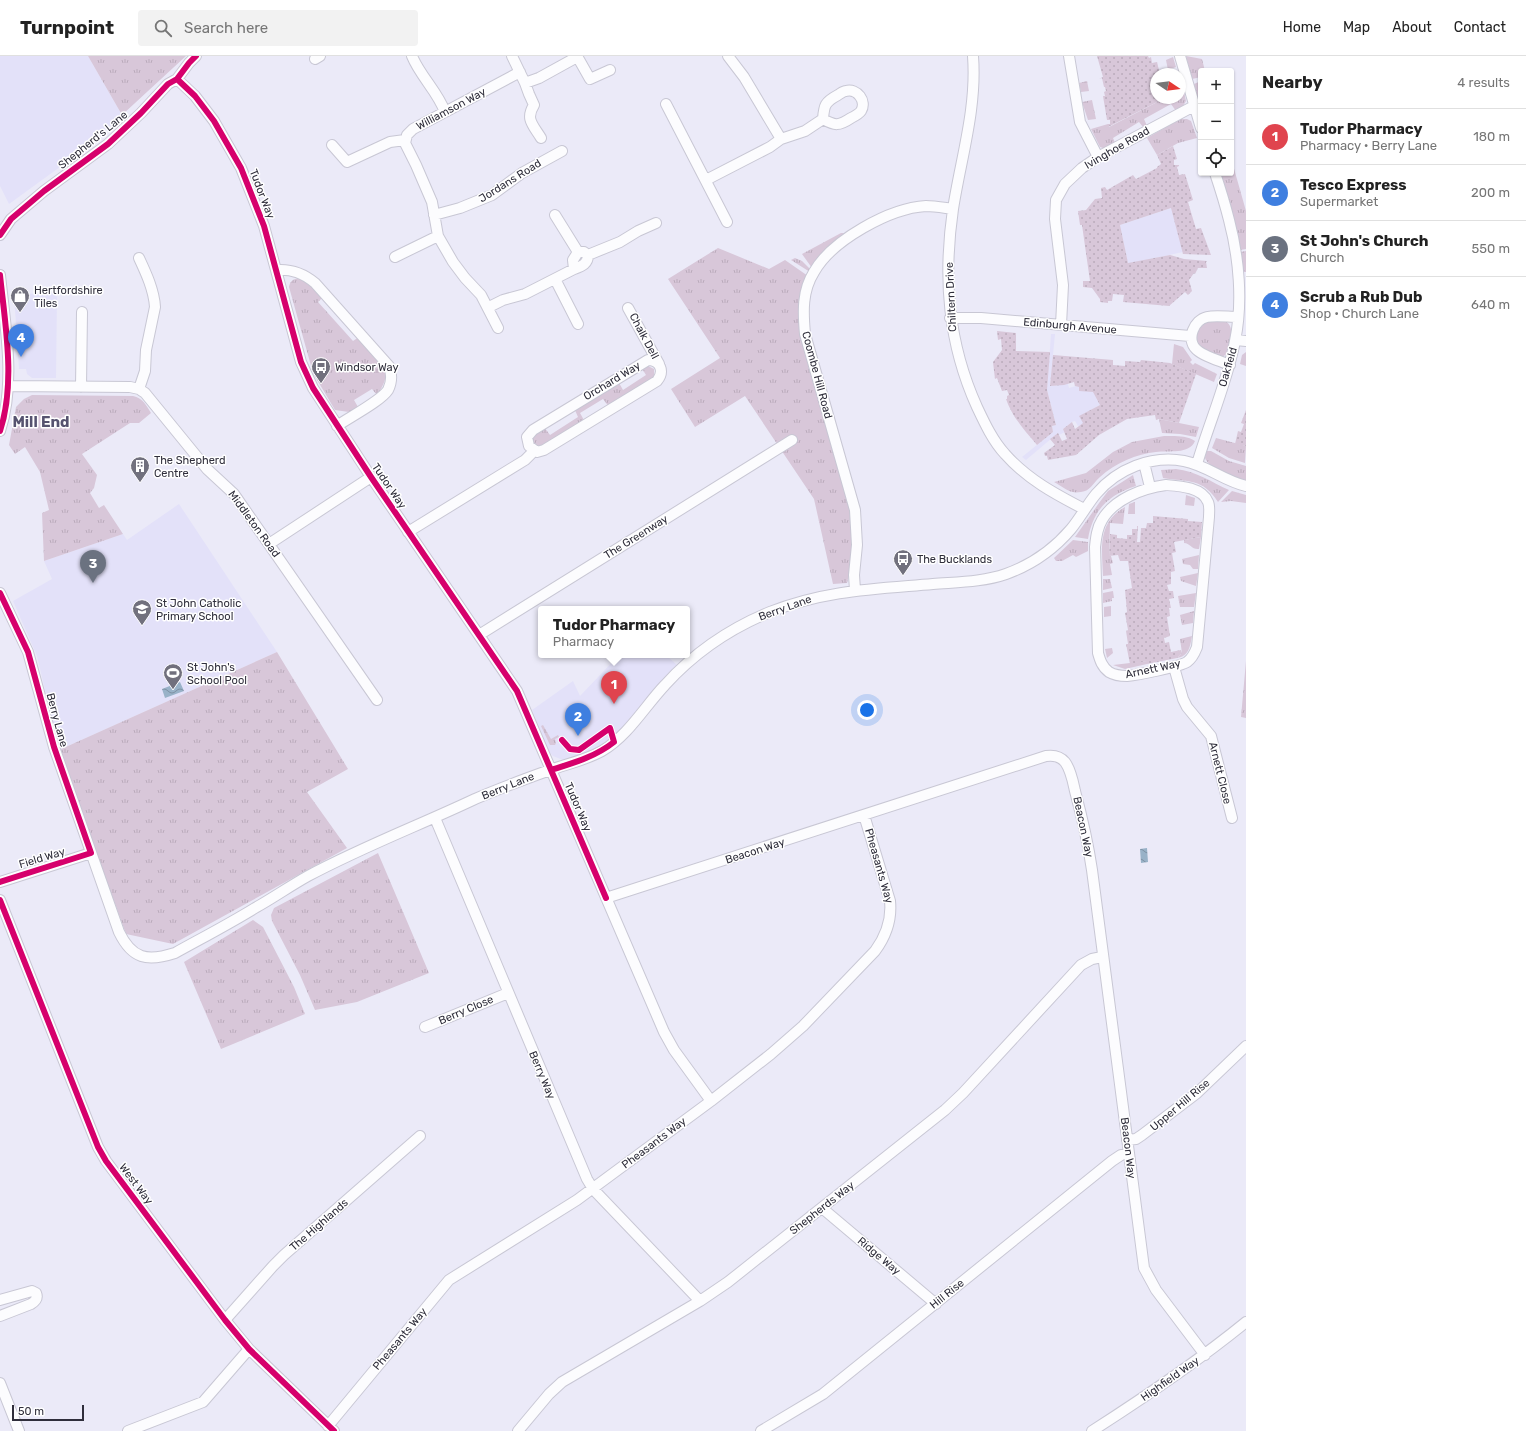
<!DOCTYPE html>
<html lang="en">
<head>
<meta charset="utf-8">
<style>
  body { margin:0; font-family:Rubik,sans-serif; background:#f2f2f2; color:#222 }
  .controls { position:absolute; right:12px; top:12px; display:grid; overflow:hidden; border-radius:4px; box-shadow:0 1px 3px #0004 }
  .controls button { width:36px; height:36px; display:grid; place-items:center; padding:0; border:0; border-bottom:1px solid #e0e0e0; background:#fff; color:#222; font:20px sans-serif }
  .compass { position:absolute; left:1150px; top:12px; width:36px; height:36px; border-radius:50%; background:#fff; box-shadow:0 1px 3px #0004; rotate:103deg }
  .scale { position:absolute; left:12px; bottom:10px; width:72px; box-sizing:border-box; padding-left:4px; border:2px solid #2f2e3b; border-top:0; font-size:11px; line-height:14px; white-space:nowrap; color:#2f2e3b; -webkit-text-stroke:3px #fff; paint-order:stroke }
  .you { position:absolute; left:867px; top:654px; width:14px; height:14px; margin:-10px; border:3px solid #fff; border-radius:50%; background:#1a73e8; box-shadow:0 0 0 6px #1a73e833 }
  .badge { display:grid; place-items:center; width:26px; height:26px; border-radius:50%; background:#2563eb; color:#fff; font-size:13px; font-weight:700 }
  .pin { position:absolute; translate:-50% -33px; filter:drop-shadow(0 1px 2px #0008) }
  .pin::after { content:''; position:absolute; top:21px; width:14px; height:12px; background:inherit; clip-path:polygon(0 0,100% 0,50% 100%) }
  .popup { position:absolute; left:538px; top:550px; width:152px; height:52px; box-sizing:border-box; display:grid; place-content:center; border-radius:4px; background:#fff; filter:drop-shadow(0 1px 3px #0005); font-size:13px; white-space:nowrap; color:#767676 }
  .popup b { font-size:15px; color:#222 }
  .popup::after { content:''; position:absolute; left:50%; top:100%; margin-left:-8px; border:8px solid transparent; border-top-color:#fff }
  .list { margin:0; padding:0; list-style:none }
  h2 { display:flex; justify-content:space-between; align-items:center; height:52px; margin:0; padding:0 16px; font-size:17px }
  h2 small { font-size:13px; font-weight:400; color:#767676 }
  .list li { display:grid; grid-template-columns:26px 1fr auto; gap:12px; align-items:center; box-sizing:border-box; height:56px; padding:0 16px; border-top:1px solid #e0e0e0 }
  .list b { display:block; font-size:15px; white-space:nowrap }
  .list p { margin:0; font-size:13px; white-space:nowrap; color:#767676 }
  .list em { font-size:13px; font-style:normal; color:#767676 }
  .icon { flex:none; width:22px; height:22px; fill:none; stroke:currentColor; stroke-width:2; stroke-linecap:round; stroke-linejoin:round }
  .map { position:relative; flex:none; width:1246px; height:1375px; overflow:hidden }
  header { display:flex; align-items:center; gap:24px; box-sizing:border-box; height:56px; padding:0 20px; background:#fff; border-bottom:1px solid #e0e0e0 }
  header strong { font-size:19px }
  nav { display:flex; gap:22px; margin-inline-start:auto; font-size:14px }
  .search { width:280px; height:36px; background:#f2f2f2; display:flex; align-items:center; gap:10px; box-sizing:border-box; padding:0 14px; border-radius:4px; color:#767676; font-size:15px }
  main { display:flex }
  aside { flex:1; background:#fff }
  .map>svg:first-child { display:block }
</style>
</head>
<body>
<header>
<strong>Turnpoint</strong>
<div class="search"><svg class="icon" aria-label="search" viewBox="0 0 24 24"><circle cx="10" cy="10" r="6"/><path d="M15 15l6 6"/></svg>Search here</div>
<nav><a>Home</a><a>Map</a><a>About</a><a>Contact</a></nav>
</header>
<main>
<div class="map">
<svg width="1246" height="1375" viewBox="0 0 1246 1375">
  <defs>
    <pattern id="grass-tufts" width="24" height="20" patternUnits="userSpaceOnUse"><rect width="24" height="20" fill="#d8c7d9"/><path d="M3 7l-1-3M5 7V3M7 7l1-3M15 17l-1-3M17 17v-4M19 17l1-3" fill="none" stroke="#baabbb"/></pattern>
    <pattern id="garden-dots" width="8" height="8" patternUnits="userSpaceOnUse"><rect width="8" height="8" fill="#d8c7d9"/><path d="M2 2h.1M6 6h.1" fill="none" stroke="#baabbb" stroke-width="1.8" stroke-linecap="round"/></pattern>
    <pattern id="water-waves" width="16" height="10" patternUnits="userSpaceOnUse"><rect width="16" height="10" fill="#99b2c8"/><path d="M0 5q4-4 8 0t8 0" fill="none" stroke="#7d91a4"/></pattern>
  </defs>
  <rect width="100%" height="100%" fill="#ebeaf8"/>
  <!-- built -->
  <path fill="#e3e1f9" d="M0 0H88L122 59 75 100 9 148 0 130Z
    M1171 152 1183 196 1128 208 1120 169Z
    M53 236 57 241 56 322H32L27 318 26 313H19L14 239Z
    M1051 278H1055L1050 330 1068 328 1069 332 1076 330 1079 331V335H1093L1100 349 1080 360 1084 368 1078 370 1075 365 1072 366 1063 373 1065 376 1059 379 1058 377 1026 404 1022 401 1053 376 1052 370 1056 369 1047 334Z
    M179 448 277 596 59 694 37 600 13 545 52 523 44 505 123 478 127 484Z
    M619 599H666L678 610 618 676 604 687 591 695 568 703 563 704 553 700 550 697 532 654 573 625 580 640Z"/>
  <!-- grass -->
  <path fill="url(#grass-tufts)" d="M88 0H186L122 59Z
    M1186 0 1202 3 1205 15H1201V21L1192 23Z
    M1173 1 1176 11 1168 14 1166 4Z
    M1087 25 1089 35 1081 36 1079 27Z
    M1201 25V44L1198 45 1194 28Z
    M1184 36 1186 45 1183 50 1176 55 1171 48 1144 63 1147 70 1143 71 1139 66 1113 82 1116 89 1106 93 1100 91 1091 73 1108 68 1109 71 1165 42H1180V37Z
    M1092 44 1096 63 1088 64 1082 46Z
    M1180 63H1187L1191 65 1197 82 1178 87 1157 99 1147 82Z
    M1231 102 1246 155V193L1240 194 1220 117H1231Z
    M841 177H844L846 179 812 212 802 198Z
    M718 192 769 213 785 204 808 220 800 275 808 309 849 442 853 502 847 527 833 528 814 443 745 340 695 371 671 333 720 302 668 223Z
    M1246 195V216H1242L1240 196Z
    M795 202 802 205 810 213V216L791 204Z
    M299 222 318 235 323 241 318 246 353 285 359 281C364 287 384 306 385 312 388 322 382 332 377 339L372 333 354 344 358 351 349 356 335 354 313 317 289 231C290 225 293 223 299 222Z
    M1211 264C1215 264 1220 264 1224 265 1237 269 1229 289 1227 298L1222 301C1215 298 1204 296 1199 291 1189 282 1202 267 1211 264Z
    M1174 288 1183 291 1192 304 1190 306 1193 309 1195 307 1217 318 1214 326 1172 308Z
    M1246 296V310L1240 308 1242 299Z
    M646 309 654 313V321L609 351 603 343 580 357 585 366 544 391H534L531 380 544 371 550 379 578 361 574 352 618 325 623 334 646 319 641 311Z
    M32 339 133 340C143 342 146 349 151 357L139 367H130L82 398 97 419 94 432 90 437 99 452 104 449 123 478 44 505 42 457 49 454 40 416 25 391 15 398 9 389 16 351 24 343Z
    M1159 363 1199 371 1196 381 1180 378 1162 377Z
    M1164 380C1174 380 1186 379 1195 385 1189 399 1169 394 1156 396 1137 398 1115 407 1100 421 1096 424 1090 434 1085 435 1082 436 1076 437 1073 436 1067 435 1060 429 1054 426L1086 417 1113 396 1132 386Z
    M1216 382 1246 390 1245 407 1229 402 1212 392Z
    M1206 395H1211L1229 405 1246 410V426C1234 422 1210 414 1205 402Z
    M1176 413C1196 415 1211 426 1229 434L1218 446C1203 422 1188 426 1163 422L1161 414Z
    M1133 419 1136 430C1108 439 1093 454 1088 483L1075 481 1099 447 1108 435Z
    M1232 435 1246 439V447L1231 445 1221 446Z
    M1186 439 1195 442 1194 450 1185 449Z
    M1135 446V458H1128L1129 448Z
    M1125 451 1123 468 1110 467 1109 500H1111L1113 507 1110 508 1112 519 1103 520C1102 492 1097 467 1125 451Z
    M1201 481 1199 493C1192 494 1190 487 1184 487V484Z
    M1073 484 1088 486V495L1076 501 1073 499 1062 505H1056L1054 502Z
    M1199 499 1198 513H1193L1190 509 1183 508 1182 503Z
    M1198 517 1196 530 1181 525 1180 521Z
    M1103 523H1110L1112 532 1103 534Z
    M1113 535 1114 542H1112V545L1103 547V537Z
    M1196 537 1194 551H1180L1178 540Z
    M1111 550V560L1104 561V551Z
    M1194 555 1193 567 1182 569 1180 559Z
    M1192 580C1190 591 1189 600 1177 602L1182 597 1180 583Z
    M1112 592 1113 597 1107 602 1105 593Z
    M277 596 348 713 307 736 347 792 173 888 126 878 59 694Z
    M1147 605V608L1125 613 1113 609Z
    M1246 605V662L1241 661Z
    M543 669 551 683 558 679 559 681 555 683 556 687 555 689H550L549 687 541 670Z
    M378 797 429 917 357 946 315 954 300 919 272 865 271 859 274 852Z
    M253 864 263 871 294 931 305 958 221 993 184 906Z"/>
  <!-- garden -->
  <path fill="url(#garden-dots)" d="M1097 0H1148L1149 2 1151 1 1152 7 1157 6 1160 18H1156V42H1165L1108 71V68H1110V64H1107L1103 40H1105L1104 36 1106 35 1105 31H1104L1102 22 1099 23 1103 21Z
    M1173 90 1177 103 1174 104V109H1179V110L1177 111 1179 119 1185 118 1193 144 1188 146 1196 173 1201 172 1211 199 1183 198 1171 152 1120 169 1128 207 1170 199 1184 203 1207 205 1206 206 1207 212H1198L1195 218 1194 217 1189 224 1192 235 1188 239 1185 236 1169 250 1123 246 1124 239 1113 238 1112 245H1108V247L1100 246V243L1092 232 1083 231V225H1090L1082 169H1080L1078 155 1086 154 1095 143 1102 142 1101 132 1105 131 1107 134 1133 119 1136 123 1157 112V111L1161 108 1157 99Z
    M997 275 1016 277V295L1050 296 1047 334 1056 369 1052 370 1053 376 1037 389C1025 375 1012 361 1006 343H1007V340L1009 339 1007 334 1002 335 997 322 995 323 993 306 1002 294 1001 283 998 284Z
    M1053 299 1113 304V309L1125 310V305L1140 306 1141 304 1170 307 1196 318 1179 367 1159 363 1156 364 1155 359 1127 363 1099 379 1076 399 1048 404 1047 400H1045L1044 397 1055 389 1050 383 1058 377 1062 385 1067 383 1063 373 1072 366 1075 373 1083 367 1079 360 1100 349 1093 336 1079 335V331L1075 330 1074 326 1064 329 1050 330Z
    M1246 354V390L1235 388 1238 375 1241 376 1244 368 1241 367Z
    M1153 460 1188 463V465L1202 466 1201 481 1174 486 1176 496 1172 497 1175 515 1171 516V528L1167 529 1169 535H1173L1174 542 1169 543 1171 552H1169L1170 560 1167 561 1170 580 1164 582 1165 587 1169 586 1171 596 1181 594 1182 597 1177 602 1147 608V605L1130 608 1126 588H1128L1126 575 1128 574 1125 557 1127 556 1125 534 1132 532 1128 505H1120L1118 499 1109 500 1110 478 1117 479V482L1127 483V479H1132V473H1137V470H1138L1137 486H1140L1141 472H1146L1147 467H1153Z"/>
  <!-- water -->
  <path fill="url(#water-waves)" d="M180 626 184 635 165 642 162 633Z
    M1147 792 1148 806 1141 807 1140 793Z"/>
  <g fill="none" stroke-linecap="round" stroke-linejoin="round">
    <!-- street casing -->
    <g stroke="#c8c7d4" stroke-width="12">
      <path id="street" d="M412 0C420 20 438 36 445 56
        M512 0 525 27 539 22 577 1
        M577 0 590 23 610 14
        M728 0 744 21 781 83
        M973 0C977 52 961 102 953 153 943 222 948 287 977 351 985 368 993 385 1005 398 1027 423 1055 438 1084 453
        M1069 0 1080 66 1098 101
        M1180 0 1201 72
        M315 3 320 0
        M177 23 195 40 214 65 241 112 264 170 301 306 313 332 371 421 517 635 664 976 674 994 711 1045
        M525 27 529 38 534 49C525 63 533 69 541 82
        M666 48 727 166
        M332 89 347 106 390 86 405 84
        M706 124 770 91 781 83 805 75 823 63C835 70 839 70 851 62 855 60 859 58 861 55 867 45 857 32 846 35 843 35 840 38 838 39 825 46 824 49 823 63
        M434 159 460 152 492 139 522 117 562 95
        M555 159 578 196
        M0 179 11 163 44 135 108 88 141 57 168 28 177 23 189 7 196 0
        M395 201 438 180
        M139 202C146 217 154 234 155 251L146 294 145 315 139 333
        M574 213C582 210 588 208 588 199
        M277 214C292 213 303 217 315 227L389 310C392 318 392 326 388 334 381 345 348 362 337 370
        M0 219C5 268 16 327 0 375
        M555 223 578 268
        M489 251 503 244 525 238 574 213 573 204 578 196H584L588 199 620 186 638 175 656 167
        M628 252 659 308
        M950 262H981L1190 280
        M1061 269 1063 229 1055 163 1056 144 1065 128 1082 112 1098 101 1194 50
        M498 272 481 239 465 222 453 206 438 180 432 146 416 109 405 87 407 79 413 73 520 16
        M1236 284 1246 285
        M648 304C660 304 665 315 657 325L544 394 537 396 529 390 527 381 533 374Z
        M1230 309C1221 305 1202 300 1196 293 1186 283 1194 264 1207 261 1216 259 1228 261 1238 261
        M8 330 130 331 139 333 145 337 207 413 234 438 377 644
        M81 331 82 256
        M1144 407 1150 431
        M1197 408C1209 367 1227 327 1235 285 1243 246 1239 202 1229 164 1225 148 1220 132 1215 117
        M1166 429C1179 430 1202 431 1208 446 1210 450 1209 456 1209 461L1197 591C1195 596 1193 602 1187 606 1179 611 1137 619 1127 620 1121 620 1114 619 1109 616 1102 611 1100 604 1098 597L1095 491C1096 481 1097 472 1102 464 1114 443 1143 432 1166 429Z
        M408 476 525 404 534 395
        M269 488 371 421
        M855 534 854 519 857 489 855 454 805 278C803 256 802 235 814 216 832 184 890 152 926 150 935 150 945 152 953 153
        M0 537 28 596 54 691 119 876C132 903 147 906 175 897 202 882 229 868 255 852 273 842 290 830 308 820 362 791 420 769 475 743 500 732 525 723 550 714 567 708 586 704 602 695 628 680 645 650 665 629 694 597 731 572 770 556 825 534 876 533 933 528 957 526 983 526 1006 518 1031 509 1054 493 1071 473 1080 462 1087 449 1096 438 1117 413 1151 399 1184 405 1206 409 1224 425 1246 430
        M479 579 792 384
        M1174 611 1183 643 1187 651 1211 680 1232 762
        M435 762 587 1123 593 1133 700 1245
        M0 826 91 797
        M606 842 1046 700C1053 699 1060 700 1065 706 1071 714 1073 726 1075 735 1082 761 1088 787 1092 814L1144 1212 1156 1234 1205 1299
        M0 844 98 1091 106 1105 225 1264 249 1293 334 1375
        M425 971 508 937
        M1127 1084 1136 1083 1142 1079 1197 1037 1246 990
        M822 1152 936 1248
        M0 1244 32 1235 36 1237C38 1242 36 1245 31 1248L0 1260
        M225 1264 273 1210 284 1199 420 1080
        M0 1327 19 1375
        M328 1370 449 1224 577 1144 711 1045 771 998 803 970 875 895C886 880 892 864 890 845L864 759
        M128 1375 203 1346 249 1293
        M518 1375 549 1338 562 1326 700 1245 728 1226 945 1054 963 1037 1081 909 1092 903 1102 901
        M761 1375 823 1338 1112 1105 1121 1099 1129 1097
        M1092 1375C1145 1341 1197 1306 1246 1266"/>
    </g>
    <!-- street -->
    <use href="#street" stroke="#fcfcfe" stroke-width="10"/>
    <!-- cycleway casing -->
    <g stroke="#fff" stroke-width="8">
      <path id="cycleway" d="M177 23 195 40 214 65 241 112 264 170 301 306 313 332 371 421 517 635 606 842
        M0 179 11 163 44 135 108 88 141 57 168 28 177 23 189 7 196 0
        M0 219C5 268 16 327 0 375
        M0 537 28 596 54 691 91 797 0 826
        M551 714C573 707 595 701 614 686L610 672 579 694 570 693 562 684
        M0 844 98 1091 106 1105 225 1264 249 1293 334 1375"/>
    </g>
    <!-- cycleway -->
    <use href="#cycleway" stroke="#d6006c" stroke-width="6"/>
  </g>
  <!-- icons -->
  <defs>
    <g id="shop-pin" transform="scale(1)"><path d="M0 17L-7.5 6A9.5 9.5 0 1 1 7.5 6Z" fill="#71707d" stroke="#fff"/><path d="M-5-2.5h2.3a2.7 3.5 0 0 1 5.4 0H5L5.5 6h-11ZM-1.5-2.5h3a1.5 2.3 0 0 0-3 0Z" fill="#fff"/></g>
    <g id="bus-pin" transform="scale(1)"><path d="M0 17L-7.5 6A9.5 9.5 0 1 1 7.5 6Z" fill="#71707d" stroke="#fff"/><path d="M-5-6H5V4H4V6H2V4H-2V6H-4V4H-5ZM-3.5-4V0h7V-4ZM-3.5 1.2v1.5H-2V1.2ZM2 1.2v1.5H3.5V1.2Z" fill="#fff"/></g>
    <g id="building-pin" transform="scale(1)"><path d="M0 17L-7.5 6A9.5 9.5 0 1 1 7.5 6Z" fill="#71707d" stroke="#fff"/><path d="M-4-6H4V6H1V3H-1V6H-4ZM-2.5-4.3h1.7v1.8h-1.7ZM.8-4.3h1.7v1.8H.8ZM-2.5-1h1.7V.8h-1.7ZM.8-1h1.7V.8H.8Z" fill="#fff"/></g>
    <g id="school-pin" transform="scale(1)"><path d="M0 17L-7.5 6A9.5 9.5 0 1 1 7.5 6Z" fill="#71707d" stroke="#fff"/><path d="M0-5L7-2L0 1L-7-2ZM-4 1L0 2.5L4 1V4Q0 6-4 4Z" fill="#fff"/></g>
    <g id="stadium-pin" transform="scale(1)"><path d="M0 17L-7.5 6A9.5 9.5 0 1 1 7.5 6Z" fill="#71707d" stroke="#fff"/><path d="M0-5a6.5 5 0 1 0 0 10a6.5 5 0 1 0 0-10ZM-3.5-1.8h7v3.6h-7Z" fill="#fff"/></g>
  </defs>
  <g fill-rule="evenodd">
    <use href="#shop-pin" x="20" y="240"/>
    <use href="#bus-pin" x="321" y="311"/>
    <use href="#building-pin" x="140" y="410"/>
    <use href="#bus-pin" x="903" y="503"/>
    <use href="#school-pin" x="142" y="553"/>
    <use href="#stadium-pin" x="173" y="617"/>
  </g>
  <g text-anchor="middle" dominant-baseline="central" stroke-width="3" stroke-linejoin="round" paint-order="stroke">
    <!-- street labels -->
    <g font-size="11" fill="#2f2e3b" stroke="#fff">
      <text transform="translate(451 53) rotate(-28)">Williamson Way</text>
      <text transform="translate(93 84) rotate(-39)">Shepherd's Lane</text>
      <text transform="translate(1117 92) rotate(-30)">Ivinghoe Road</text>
      <text transform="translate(510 125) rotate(-32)">Jordans Road</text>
      <text transform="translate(262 138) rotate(69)">Tudor Way</text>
      <text transform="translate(951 241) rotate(-93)">Chiltern Drive</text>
      <text transform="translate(1070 270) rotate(5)">Edinburgh Avenue</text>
      <text transform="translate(644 280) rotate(62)">Chalk Dell</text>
      <text transform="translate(1228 311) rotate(-74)">Oakfield</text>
      <text transform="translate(817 319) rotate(75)">Coombe Hill Road</text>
      <text transform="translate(612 325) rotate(-31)">Orchard Way</text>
      <text transform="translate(389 430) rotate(56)">Tudor Way</text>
      <text transform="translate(254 468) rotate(54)">Middleton Road</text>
      <text transform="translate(636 481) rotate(-32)">The Greenway</text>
      <text transform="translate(785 552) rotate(-20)">Berry Lane</text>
      <text transform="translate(1153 613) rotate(-12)">Arnett Way</text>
      <text transform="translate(57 664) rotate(75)">Berry Lane</text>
      <text transform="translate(1220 717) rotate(76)">Arnett Close</text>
      <text transform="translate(508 730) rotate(-22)">Berry Lane</text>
      <text transform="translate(578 751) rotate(67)">Tudor Way</text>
      <text transform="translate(1083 771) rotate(78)">Beacon Way</text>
      <text transform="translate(755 795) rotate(-18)">Beacon Way</text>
      <text transform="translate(42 802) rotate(-17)">Field Way</text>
      <text transform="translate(879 810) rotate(74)">Pheasants Way</text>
      <text transform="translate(466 954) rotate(-23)">Berry Close</text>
      <text transform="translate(542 1019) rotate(67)">Berry Way</text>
      <text transform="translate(1180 1049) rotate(-40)">Upper Hill Rise</text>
      <text transform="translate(654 1087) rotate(-37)">Pheasants Way</text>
      <text transform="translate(1128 1092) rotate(83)">Beacon Way</text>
      <text transform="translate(136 1128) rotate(53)">West Way</text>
      <text transform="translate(822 1152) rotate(-38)">Shepherds Way</text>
      <text transform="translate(319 1169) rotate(-41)">The Highlands</text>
      <text transform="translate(879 1200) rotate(40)">Ridge Way</text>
      <text transform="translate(947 1238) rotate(-39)">Hill Rise</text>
      <text transform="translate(400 1283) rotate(-50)">Pheasants Way</text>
      <text transform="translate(1170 1323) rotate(-35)">Highfield Way</text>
    </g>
    <!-- poi labels -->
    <g font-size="11" fill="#2f2e3b" stroke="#fff" text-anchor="start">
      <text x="34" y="234">Hertfordshire<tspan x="34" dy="13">Tiles</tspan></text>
      <text x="335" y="311">Windsor Way</text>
      <text x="154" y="404">The Shepherd<tspan x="154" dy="13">Centre</tspan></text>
      <text x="917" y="503">The Bucklands</text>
      <text x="156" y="547">St John Catholic<tspan x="156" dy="13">Primary School</tspan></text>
      <text x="187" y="611">St John's<tspan x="187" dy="13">School Pool</tspan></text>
    </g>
    <!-- district labels -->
    <g font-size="15" font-weight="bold" fill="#56536f" stroke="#fff">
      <text x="41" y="366">Mill End</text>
    </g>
  </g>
</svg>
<div class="controls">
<button>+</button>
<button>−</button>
<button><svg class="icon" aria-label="locate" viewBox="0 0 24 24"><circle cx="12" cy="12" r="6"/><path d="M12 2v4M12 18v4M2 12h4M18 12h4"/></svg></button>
</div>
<svg class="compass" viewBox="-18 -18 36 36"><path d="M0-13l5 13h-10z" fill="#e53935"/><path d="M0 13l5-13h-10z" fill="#767676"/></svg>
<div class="scale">50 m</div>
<div class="you"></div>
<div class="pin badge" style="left:614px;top:648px;background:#e0444e">1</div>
<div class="popup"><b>Tudor Pharmacy</b>Pharmacy</div>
<div class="pin badge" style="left:578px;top:680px;background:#3f7fe0">2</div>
<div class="pin badge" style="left:93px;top:527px;background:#6b7280">3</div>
<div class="pin badge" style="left:21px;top:301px;background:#3f7fe0">4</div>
</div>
<aside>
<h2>Nearby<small>4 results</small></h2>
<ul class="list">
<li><span class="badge" style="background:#e0444e">1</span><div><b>Tudor Pharmacy</b><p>Pharmacy · Berry Lane</p></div><em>180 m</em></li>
<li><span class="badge" style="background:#3f7fe0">2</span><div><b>Tesco Express</b><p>Supermarket</p></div><em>200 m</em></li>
<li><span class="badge" style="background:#6b7280">3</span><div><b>St John's Church</b><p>Church</p></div><em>550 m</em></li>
<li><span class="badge" style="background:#3f7fe0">4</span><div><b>Scrub a Rub Dub</b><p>Shop · Church Lane</p></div><em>640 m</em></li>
</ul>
</aside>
</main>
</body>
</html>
